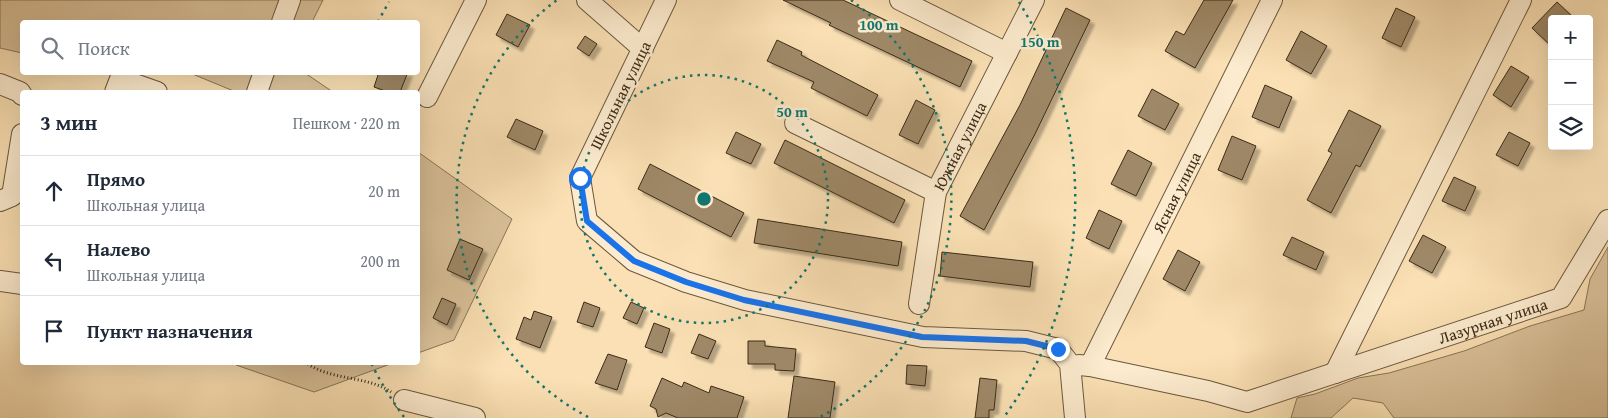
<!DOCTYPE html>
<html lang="ru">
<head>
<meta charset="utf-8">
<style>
  body { margin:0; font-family:"Gentium Book Plus",serif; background:#f6f6f7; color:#1f2937 }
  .controls { position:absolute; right:15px; top:15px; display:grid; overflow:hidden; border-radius:5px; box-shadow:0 5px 20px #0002 }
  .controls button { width:45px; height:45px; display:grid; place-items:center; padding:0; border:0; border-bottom:1px solid #e0e1e3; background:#fff; color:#1f2937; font:25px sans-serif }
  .stop { position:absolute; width:15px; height:15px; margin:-11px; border:4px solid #1a73e8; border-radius:50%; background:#fff }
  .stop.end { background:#1a73e8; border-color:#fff; box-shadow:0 1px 5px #0008 }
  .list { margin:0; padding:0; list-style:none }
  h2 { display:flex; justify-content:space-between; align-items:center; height:65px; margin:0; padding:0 20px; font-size:21px }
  h2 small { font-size:16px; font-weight:400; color:#747a83 }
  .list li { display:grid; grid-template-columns:32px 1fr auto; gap:15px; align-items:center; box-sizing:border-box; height:70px; padding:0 20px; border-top:1px solid #e0e1e3 }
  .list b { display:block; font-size:19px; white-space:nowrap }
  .list p { margin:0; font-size:16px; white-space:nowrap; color:#747a83 }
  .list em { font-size:16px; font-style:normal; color:#747a83 }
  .icon { flex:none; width:28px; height:28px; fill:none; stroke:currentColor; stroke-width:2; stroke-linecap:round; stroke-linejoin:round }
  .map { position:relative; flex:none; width:1608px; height:418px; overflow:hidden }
  .search { position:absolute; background:#fff; box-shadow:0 5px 20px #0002; left:20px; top:20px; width:400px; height:55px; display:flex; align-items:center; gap:12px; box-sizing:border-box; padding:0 18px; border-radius:5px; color:#747a83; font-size:19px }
  .panel { position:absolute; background:#fff; box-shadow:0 5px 20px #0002; left:20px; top:90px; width:400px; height:275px; border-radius:5px }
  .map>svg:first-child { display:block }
</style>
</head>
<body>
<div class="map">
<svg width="1608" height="418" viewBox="0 0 1608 418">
  <defs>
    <filter id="shadow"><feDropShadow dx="4.5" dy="4.5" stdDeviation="1" flood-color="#0004"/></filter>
  </defs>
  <rect width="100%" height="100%" fill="#fae0b4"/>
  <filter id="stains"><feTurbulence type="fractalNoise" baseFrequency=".004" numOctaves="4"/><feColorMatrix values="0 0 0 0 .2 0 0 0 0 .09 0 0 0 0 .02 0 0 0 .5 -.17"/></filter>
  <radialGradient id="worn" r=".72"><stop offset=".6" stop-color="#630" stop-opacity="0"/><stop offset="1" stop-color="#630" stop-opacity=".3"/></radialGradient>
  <!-- green -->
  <path fill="#dac199" stroke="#8b7657" d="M0 0H323L312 22H22V53L0 48Z
    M190 73H305L333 92H236Z
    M418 152 512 219 454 340 418 353Z
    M1608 247V418H1394L1383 403 1353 398 1331 418H1291L1297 398 1315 394 1358 378 1389 373 1464 351 1530 326 1584 310 1590 279Z
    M236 363V362L393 363 314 392 236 365Z"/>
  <!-- building -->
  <path fill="#9f8968" stroke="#3c2b15" filter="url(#shadow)" d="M783 0H843L972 61 960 87 829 25 831 23Z
    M1204 0H1233L1195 68 1165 51 1176 31 1184 35Z
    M1557 2 1575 19H1552V47L1532 28Z
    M1066 8 1090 20 1035 134 984 230 960 216 1020 105Z
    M1396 8 1415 17 1401 47 1382 38Z
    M507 14 530 25 518 47 496 35Z
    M1301 31 1327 46 1311 74 1286 60Z
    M585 36 597 44 589 56 577 48Z
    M777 40 802 52 801 55 878 95 867 116 811 88 814 82 767 61Z
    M1511 66 1529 77 1511 107 1493 95Z
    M379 72H408L400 92H388L374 87Z
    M1265 85 1292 97 1279 128 1252 117Z
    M1152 89 1179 104 1165 130 1138 116Z
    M916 100 935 110 918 144 899 135Z
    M1349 110 1381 126 1360 167 1356 165 1331 213 1307 200 1332 153 1328 151Z
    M516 119 543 131 535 150 507 137Z
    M736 132 761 144 751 164 726 153Z
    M1509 132 1530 143 1518 166 1496 155Z
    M1232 136 1256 146 1242 180 1218 170Z
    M785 140 905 200 894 223 774 163Z
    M1128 150 1152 163 1136 196 1111 184Z
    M650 164 744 213 731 237 638 189Z
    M1454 177 1476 187 1465 211 1442 201Z
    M1099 210 1122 221 1109 249 1086 238Z
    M758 219 902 242 898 266 754 243Z
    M1423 235 1446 247 1432 273 1409 261Z
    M1292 237 1324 252 1316 270 1283 255Z
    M460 239 483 249 469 280 447 270Z
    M1178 250 1200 262 1185 291 1163 279Z
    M942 252 1033 262 1030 287 940 276Z
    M442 298 456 304 447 325 433 318Z
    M584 302 600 308 593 327 577 322Z
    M631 302 644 308 637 324 623 318Z
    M534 311 552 317 540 348 516 339 524 317 531 320Z
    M654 323 670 329 662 353 645 347Z
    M699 334 716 341 708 359 691 353Z
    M748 341H765V346L796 349 794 371 775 370V364H748Z
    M608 354 627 360 617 390 595 383Z
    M907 365 927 366 925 386 906 384Z
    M794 376 835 382 830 418H788Z
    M662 378 682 387 684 382 709 393 711 386 744 397 737 418H678L666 413 658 417 656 409 650 406Z
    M980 378 997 380 994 410H989V418H975Z"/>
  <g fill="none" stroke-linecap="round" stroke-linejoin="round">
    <!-- minor casing -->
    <g stroke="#6c583d" stroke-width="22">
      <g id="minor">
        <path d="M587 0 643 49"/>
        <path d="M666 0 580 178 587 221 634 261 686 282 745 300 923 337 1026 341 1058 349 1070 364 1075 418"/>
        <path d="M900 0 1007 53"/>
        <path d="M282 22 290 0"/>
        <path d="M0 84 20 92 22 95"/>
        <path d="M115 92 120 79 157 92"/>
        <path d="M257 92 264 72"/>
        <path d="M427 97 476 0"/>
        <path d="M795 123 936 192"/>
        <path d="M0 201 12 196 22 134"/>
        <path d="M0 281 22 284"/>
        <path id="s1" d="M919 304 936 192 1034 0"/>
        <path id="s2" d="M1079 365 1090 366 1272 0"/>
        <path id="s3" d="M1090 366 1208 391 1247 402 1561 298 1608 220"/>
        <path d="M1335 373 1521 0"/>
        <path d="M404 400 475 418"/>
      </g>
    </g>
    <!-- path -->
    <path stroke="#3c2b15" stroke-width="3" stroke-dasharray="1 2.5" stroke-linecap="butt" d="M305 362C330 381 366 375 391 392"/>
    <!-- minor -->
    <use href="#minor" stroke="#fcebce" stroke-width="20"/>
  </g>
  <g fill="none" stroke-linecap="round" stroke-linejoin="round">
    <!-- route -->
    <path stroke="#1a73e8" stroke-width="6" d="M580 178 587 221 634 261 686 282 744 300 922 337 1026 341 1058 349"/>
  </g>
  <!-- distance rings -->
  <g fill="none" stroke="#0f766e" stroke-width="2.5" stroke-dasharray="2.5 5">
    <circle cx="704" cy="199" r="124"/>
    <path d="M588 417A247 247 0 0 1 557 0M851 0A247 247 0 0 1 820 417"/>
    <path d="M404 417A371 371 0 0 1 372 365M378 22A371 371 0 0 1 389 2M1019 2A371 371 0 0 1 1004 417"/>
  </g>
  <g text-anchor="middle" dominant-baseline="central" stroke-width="5" stroke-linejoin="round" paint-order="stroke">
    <!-- street labels -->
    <g font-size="16" fill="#3c2b15" stroke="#fcebce">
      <text transform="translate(620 95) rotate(-64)">Школьная улица</text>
      <text stroke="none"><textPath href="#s1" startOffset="165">Южная улица</textPath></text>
      <text stroke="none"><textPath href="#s2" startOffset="205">Ясная улица</textPath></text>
      <text stroke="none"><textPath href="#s3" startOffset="420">Лазурная улица</textPath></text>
    </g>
  </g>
  <circle cx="704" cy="199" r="8" fill="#0f766e" stroke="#fcebce" stroke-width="2.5"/>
  <g font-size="15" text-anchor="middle" font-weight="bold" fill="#0f766e" stroke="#fcebce" stroke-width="5" stroke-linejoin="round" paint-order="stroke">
    <text x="879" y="30">100 m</text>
    <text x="1040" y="47">150 m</text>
    <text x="792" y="117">50 m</text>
  </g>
  <rect width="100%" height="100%" filter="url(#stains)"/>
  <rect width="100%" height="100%" fill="url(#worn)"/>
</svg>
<div class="controls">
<button>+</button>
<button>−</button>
<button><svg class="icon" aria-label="layers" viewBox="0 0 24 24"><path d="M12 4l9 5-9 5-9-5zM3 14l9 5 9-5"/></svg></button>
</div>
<div class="stop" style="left:580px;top:178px"></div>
<div class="stop end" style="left:1058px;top:349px"></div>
<div class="search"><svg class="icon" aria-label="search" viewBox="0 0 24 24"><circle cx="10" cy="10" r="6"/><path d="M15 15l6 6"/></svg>Поиск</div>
<section class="panel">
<h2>3 мин<small>Пешком · 220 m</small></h2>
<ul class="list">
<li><svg class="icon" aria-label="ahead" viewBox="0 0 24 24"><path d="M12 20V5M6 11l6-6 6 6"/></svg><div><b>Прямо</b><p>Школьная улица</p></div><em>20 m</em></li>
<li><svg class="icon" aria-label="left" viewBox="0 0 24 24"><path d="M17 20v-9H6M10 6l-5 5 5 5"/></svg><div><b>Налево</b><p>Школьная улица</p></div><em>200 m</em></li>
<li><svg class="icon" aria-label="arrive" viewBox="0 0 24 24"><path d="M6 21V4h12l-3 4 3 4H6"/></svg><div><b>Пункт назначения</b></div></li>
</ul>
</section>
</div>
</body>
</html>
